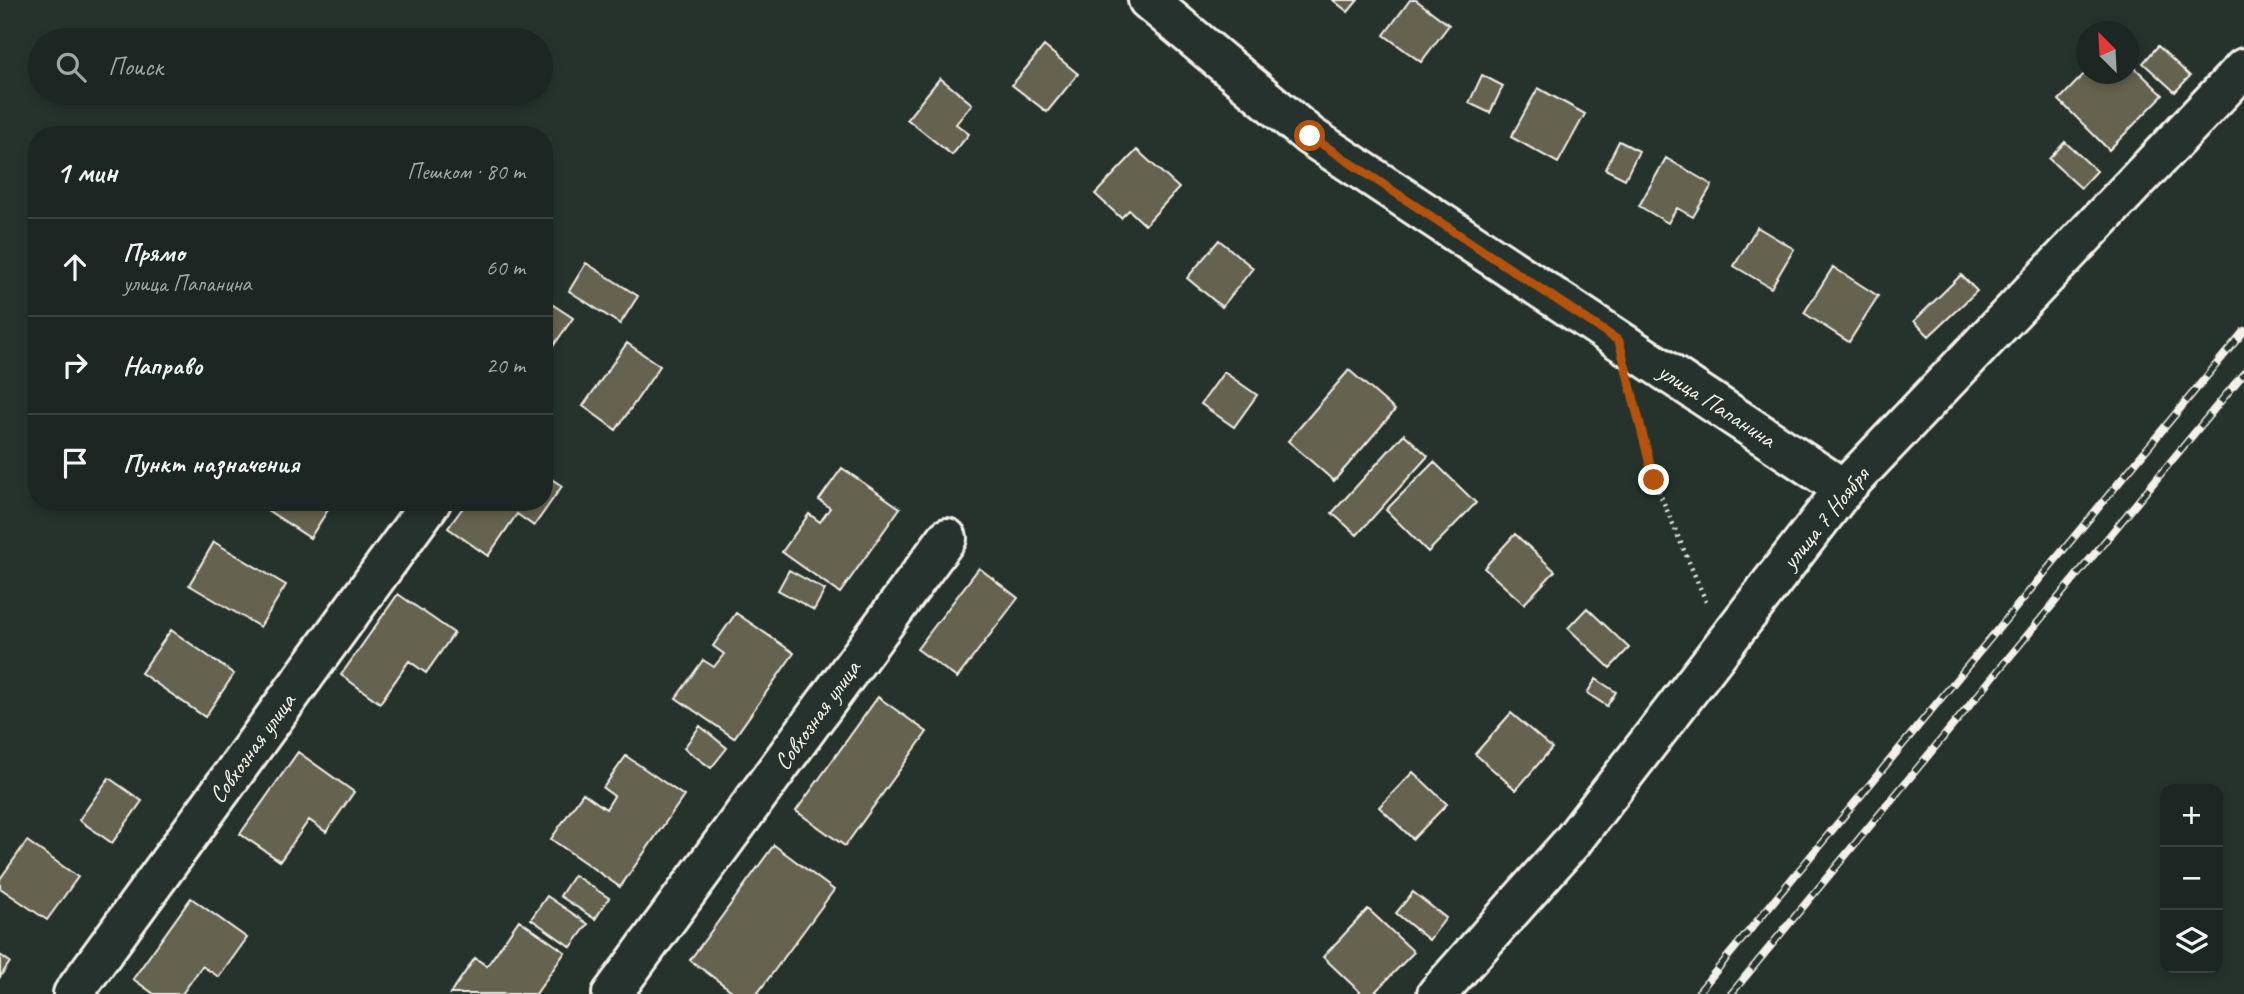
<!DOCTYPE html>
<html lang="ru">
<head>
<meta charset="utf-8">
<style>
  body { margin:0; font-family:Caveat,sans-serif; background:#29322f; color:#f1f3f6 }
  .controls { position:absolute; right:21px; bottom:21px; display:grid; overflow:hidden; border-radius:14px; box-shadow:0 4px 10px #0003 }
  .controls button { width:63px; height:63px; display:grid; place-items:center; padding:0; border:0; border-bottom:2px solid #3a4340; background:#1c2622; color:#f1f3f6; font:35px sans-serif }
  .compass { position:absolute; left:2076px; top:21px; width:63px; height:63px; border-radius:50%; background:#1c2622; box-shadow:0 4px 10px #0003; rotate:336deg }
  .stop { position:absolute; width:21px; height:21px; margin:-16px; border:5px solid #b45309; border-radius:50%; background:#fff }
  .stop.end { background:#b45309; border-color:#fff; box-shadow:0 2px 7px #0008 }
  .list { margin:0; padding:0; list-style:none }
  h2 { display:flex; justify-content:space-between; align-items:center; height:91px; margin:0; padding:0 28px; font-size:30px }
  h2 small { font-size:23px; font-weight:400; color:#a0a5a5 }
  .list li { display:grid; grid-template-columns:46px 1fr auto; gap:21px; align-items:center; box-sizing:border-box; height:98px; padding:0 28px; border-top:2px solid #3a4340 }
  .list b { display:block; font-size:26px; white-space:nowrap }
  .list p { margin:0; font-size:23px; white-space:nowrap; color:#a0a5a5 }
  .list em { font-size:23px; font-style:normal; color:#a0a5a5 }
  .icon { flex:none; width:38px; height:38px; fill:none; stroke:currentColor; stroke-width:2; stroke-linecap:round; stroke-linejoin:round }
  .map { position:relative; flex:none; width:2244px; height:994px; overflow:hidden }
  .search { position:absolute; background:#1c2622; box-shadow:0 4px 10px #0003; left:28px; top:28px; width:525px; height:77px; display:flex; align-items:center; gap:18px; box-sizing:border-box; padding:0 24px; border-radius:38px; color:#a0a5a5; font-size:26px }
  .panel { position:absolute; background:#1c2622; box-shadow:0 4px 10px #0003; left:28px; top:126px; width:525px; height:385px; border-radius:28px }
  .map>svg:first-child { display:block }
</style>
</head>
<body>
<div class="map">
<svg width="2244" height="994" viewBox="0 0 2244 994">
  <rect width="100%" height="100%" fill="#26332d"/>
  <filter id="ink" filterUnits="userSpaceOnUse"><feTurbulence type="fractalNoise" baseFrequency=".0143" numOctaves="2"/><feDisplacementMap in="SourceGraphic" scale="14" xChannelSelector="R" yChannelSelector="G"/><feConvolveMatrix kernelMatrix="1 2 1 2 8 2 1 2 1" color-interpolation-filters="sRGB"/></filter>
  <g filter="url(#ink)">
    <!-- building -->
    <path fill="#65634f" stroke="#f4f1e8" stroke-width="2" d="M1333 0H1358L1348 12Z
      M1410 0H1416L1449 25 1421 62 1384 35Z
      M1044 46 1078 74 1047 112 1012 85Z
      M2158 46 2190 76 2175 92 2143 63Z
      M2128 61 2163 95 2109 150 2059 100 2086 72 2128 74Z
      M1482 75 1503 86 1490 113 1469 103Z
      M940 78 972 104 956 124 969 134 952 155 907 119Z
      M1538 88 1585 114 1558 163 1511 137Z
      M1619 141 1639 151 1625 179 1605 169Z
      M2065 142 2097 171 2081 188 2049 159Z
      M1137 150 1179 188 1145 225 1129 210 1121 218 1095 194Z
      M1666 158 1712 185 1693 217 1677 208 1668 223 1639 206Z
      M1757 227 1794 249 1771 288 1734 266Z
      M1219 240 1253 268 1222 307 1187 278Z
      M586 263 638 296 620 324 569 291Z
      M1833 267 1878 296 1849 342 1804 313Z
      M1961 275 1977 291 1929 336 1914 321Z
      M544 299 573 318 544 359Z
      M627 343 660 366 616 430 583 406Z
      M1349 370 1395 410 1334 481 1288 441Z
      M1224 372 1257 395 1234 427 1201 404Z
      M1404 434 1428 456 1357 535 1332 513Z
      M1434 462 1476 503 1428 552 1386 510Z
      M842 468 900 508 840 593 782 552 809 514 820 522 830 508 819 500Z
      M544 474 562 486 534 526 517 514 488 556 448 528 467 502H544Z
      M255 502H333L310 538Z
      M1515 534 1555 571 1524 604 1484 568Z
      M214 542 286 585 260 627 189 585Z
      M979 568 1018 598 957 678 917 649Z
      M789 570 825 590 814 610 778 590Z
      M398 594 454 633 426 673 409 661 380 703 341 675Z
      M1587 608 1629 648 1610 668 1568 628Z
      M736 613 794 653 734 738 676 698 703 660 714 667 724 654 713 646Z
      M171 630 234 674 205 717 141 673Z
      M1596 679 1616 692 1607 706 1587 693Z
      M878 697 927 732 845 846 796 811Z
      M1511 713 1552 748 1516 790 1475 754Z
      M700 726 727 748 711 768 684 748Z
      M298 752 354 792 326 832 309 820 280 861 240 834Z
      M626 756 684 796 620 887 551 839 583 793 606 809 614 796 603 788Z
      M1413 772 1447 804 1413 839 1379 807Z
      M109 778 142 801 112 843 79 820Z
      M27 841 78 877 47 920 0 888V879Z
      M774 845 834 890 757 994H736L690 960Z
      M574 875 609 898 595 919 560 896Z
      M1413 892 1446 918 1429 940 1396 913Z
      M547 896 588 924 571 947 531 919Z
      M191 898 247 938 219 977 202 966 182 994H154L133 979Z
      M1368 909 1414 952 1373 994H1362L1323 957Z
      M519 920 565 952 536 994H450L475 958 487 966Z
      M0 955 10 962 0 977Z"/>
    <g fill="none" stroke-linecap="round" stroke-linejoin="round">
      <!-- minor casing -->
      <g stroke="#f4f1e8" stroke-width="44">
        <path id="minor" d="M1148 0 1310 136 1844 489
          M73 994 431 502
          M612 994 947 538
          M1437 994 1571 843 1844 489 2244 68"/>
      </g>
      <!-- path -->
      <path stroke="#f4f1e8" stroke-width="4.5" stroke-dasharray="2 5" stroke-linecap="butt" d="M1633 396 1654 480 1707 604"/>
      <!-- minor -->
      <use href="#minor" stroke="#26332d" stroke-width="38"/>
      <!-- rail casing -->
      <g stroke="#f4f1e8" stroke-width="8">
        <path id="rail" d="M1697 994 2244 331
          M1731 994 2244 373"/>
      </g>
      <!-- rail -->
      <use href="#rail" stroke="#26332d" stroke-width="5" stroke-dasharray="16" stroke-linecap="butt"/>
    </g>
  </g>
  <g fill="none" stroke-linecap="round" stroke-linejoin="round" filter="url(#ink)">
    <!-- route -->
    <path stroke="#b45309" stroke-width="9" d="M1310 136 1619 341 1654 480"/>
  </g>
  <g text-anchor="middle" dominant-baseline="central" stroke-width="5" stroke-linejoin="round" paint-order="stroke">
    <!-- street labels -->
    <g font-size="24" fill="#f4f1e8" stroke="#26332d">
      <text transform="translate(1717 405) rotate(33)">улица Папанина</text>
      <text transform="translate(1825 518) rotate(-51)">улица 7 Ноября</text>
      <text transform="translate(817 715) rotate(-54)">Совхозная улица</text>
      <text transform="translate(252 748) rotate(-54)">Совхозная улица</text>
    </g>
  </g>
</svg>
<div class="controls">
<button>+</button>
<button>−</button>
<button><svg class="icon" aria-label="layers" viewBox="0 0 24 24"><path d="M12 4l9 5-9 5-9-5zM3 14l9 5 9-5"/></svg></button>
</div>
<svg class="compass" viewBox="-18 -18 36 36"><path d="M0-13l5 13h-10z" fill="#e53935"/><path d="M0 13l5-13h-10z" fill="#a0a5a5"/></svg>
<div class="stop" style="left:1310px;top:136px"></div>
<div class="stop end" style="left:1654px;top:480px"></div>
<div class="search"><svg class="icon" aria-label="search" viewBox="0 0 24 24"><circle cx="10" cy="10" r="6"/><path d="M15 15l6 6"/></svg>Поиск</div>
<section class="panel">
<h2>1 мин<small>Пешком · 80 m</small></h2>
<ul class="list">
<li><svg class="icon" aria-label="ahead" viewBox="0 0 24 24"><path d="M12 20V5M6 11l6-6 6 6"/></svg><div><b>Прямо</b><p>улица Папанина</p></div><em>60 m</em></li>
<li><svg class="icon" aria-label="right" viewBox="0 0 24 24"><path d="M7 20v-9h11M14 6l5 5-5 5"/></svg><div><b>Направо</b></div><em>20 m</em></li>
<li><svg class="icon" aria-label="arrive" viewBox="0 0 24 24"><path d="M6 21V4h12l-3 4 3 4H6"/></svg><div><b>Пункт назначения</b></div></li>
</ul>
</section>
</div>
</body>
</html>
